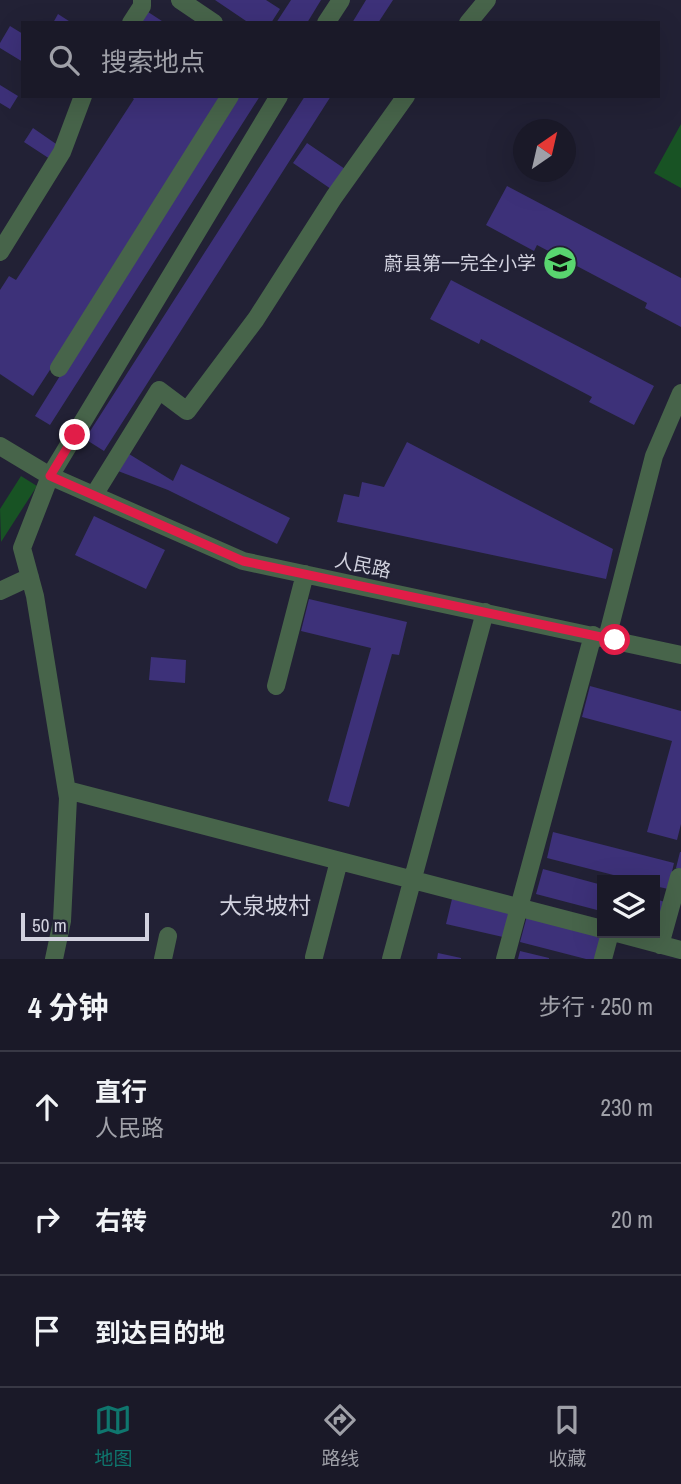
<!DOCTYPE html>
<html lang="zh">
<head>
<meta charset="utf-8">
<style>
  body { margin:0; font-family:"Archivo Narrow","Noto Sans SC",sans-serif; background:#272634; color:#f1f3f6 }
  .controls { position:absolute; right:21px; bottom:21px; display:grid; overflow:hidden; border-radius:0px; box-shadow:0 7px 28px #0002 }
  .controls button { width:63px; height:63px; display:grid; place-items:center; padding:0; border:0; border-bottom:2px solid #383845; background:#1a1928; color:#f1f3f6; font:35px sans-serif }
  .compass { position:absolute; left:513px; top:119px; width:63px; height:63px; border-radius:50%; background:#1a1928; box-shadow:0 7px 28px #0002; rotate:34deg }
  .scale { position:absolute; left:21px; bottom:18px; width:128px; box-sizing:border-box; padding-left:7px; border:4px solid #d2d2df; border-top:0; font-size:19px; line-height:24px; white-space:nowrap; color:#d2d2df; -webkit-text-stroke:5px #222135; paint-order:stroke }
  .stop { position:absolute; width:21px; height:21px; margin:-16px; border:5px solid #e11d48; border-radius:50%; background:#fff }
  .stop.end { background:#e11d48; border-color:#fff; box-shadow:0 2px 7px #0008 }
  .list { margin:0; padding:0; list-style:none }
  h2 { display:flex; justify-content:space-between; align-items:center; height:91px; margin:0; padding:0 28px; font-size:30px }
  h2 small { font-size:23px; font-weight:400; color:#9fa0a8 }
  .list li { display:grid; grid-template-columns:46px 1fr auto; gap:21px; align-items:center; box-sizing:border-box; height:112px; padding:0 28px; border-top:2px solid #383845 }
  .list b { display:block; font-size:26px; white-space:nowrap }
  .list p { margin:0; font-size:23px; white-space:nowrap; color:#9fa0a8 }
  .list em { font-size:23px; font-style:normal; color:#9fa0a8 }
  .icon { flex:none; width:38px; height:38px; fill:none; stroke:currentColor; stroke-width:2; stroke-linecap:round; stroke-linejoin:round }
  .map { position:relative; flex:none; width:681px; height:959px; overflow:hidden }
  .search { position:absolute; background:#1a1928; box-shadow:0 7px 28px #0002; left:21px; right:21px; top:21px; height:77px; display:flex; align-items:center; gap:18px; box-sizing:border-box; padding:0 24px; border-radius:0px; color:#9fa0a8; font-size:26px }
  .sheet { height:427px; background:#1a1928 }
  nav { display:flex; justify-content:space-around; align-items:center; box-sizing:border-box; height:98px; border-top:2px solid #383845; background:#1a1928; font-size:19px; color:#9fa0a8 }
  nav a { display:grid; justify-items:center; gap:4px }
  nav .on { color:#0f766e }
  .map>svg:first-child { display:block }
</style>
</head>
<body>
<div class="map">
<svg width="681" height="959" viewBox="0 0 681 959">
  <rect width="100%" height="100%" fill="#222135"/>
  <!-- grass -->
  <path fill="#185324" d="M681 124V188L654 173Z
    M21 476 37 486 1 542 0 509Z"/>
  <!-- building -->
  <path fill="#3d3179" d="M215 0H266L280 9 271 23H249Z
    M291 0H321L307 23H276Z
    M366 0H393L378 23H352Z
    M145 10 165 23H137Z
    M58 14 72 23H53Z
    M10 26 23 34V62L0 48V43Z
    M0 85 18 96 10 109 0 103Z
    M130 96H228L33 396 0 374V290L9 276 16 280 134 99Z
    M234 96H260L50 425 35 416Z
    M305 96H331L104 451 85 439Z
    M33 128 59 146 50 159 24 142Z
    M307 143 345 169 331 189 293 163Z
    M507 186 681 278V327L645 308 647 303 537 245 534 251 486 225Z
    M451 280 654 386 634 425 589 402 592 397 481 339 479 344 430 319Z
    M407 442 613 549 606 579 337 522 344 494 359 497 362 482 384 487Z
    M129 454 173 481 181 464 290 518 277 544 168 490 118 471Z
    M94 516 165 550 146 589 75 555Z
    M309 599 407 622 399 655 392 654 349 807 328 801 371 648 301 631Z
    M151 657 186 660 185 683 149 680Z
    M590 686 681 711V824L677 840 647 832 672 741 582 717Z
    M553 832 674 863 668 889 655 886V880H633L547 858Z
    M680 852H681V869L676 868Z
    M543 869 602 885 597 910 536 894Z
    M452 899 509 912 503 937 446 924Z
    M655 899 665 902 659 926 655 925Z
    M527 916 603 936 597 959H586L520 942Z
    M520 951 549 958V959H518Z
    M438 953 461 958V959H437Z"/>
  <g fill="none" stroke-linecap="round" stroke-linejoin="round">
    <!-- minor -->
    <path stroke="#47644a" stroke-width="18" d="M180 0 214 23
      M131 23 142 6V0
      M326 23 341 0
      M468 23 487 0
      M0 252 62 152 83 96
      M59 368 230 96
      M0 446 50 476 243 561 681 655
      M94 495 159 390 187 411 256 319 334 197 406 96
      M0 591 30 577
      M607 638 654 456 681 393
      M276 686 305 574
      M67 790 602 929
      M617 933 681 950
      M660 945 679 877
      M314 957 339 861
      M54 959 62 921 68 798 35 596 22 548 50 476 279 96
      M163 959 168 936
      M391 959 485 612
      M505 959 593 635
      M603 959 610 933"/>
  </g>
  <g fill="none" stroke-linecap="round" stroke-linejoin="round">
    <!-- route -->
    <path stroke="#e11d48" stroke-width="9" d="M75 435 50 476 243 561 615 640"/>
  </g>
  <!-- icons -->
  <defs>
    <g id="school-disc" transform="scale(1.75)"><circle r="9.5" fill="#59d56f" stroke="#222135"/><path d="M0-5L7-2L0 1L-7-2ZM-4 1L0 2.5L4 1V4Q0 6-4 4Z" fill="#111"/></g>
  </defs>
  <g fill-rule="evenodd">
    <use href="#school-disc" x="560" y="263"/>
  </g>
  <g text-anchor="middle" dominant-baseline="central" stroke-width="5" stroke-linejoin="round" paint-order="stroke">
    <!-- poi labels -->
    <g font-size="19" fill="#d2d2df" stroke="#222135" text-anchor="end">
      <text x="536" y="263">蔚县第一完全小学</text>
    </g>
    <!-- street labels -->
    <g font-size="19" fill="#d2d2df" stroke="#222135">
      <text transform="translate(363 565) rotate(12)">人民路</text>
    </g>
    <!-- quarter labels -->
    <g font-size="23" fill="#d2d2df" stroke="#222135">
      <text x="265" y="905">大泉坡村</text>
    </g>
  </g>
</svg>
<div class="controls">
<button><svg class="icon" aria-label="layers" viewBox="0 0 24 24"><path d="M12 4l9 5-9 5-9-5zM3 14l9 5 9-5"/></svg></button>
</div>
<svg class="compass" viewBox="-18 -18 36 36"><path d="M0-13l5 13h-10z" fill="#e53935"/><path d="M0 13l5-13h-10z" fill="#9fa0a8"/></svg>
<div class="scale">50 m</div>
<div class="stop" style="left:615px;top:640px"></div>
<div class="stop end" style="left:75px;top:435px"></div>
<div class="search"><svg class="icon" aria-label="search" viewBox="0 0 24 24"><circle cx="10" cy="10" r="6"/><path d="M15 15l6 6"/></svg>搜索地点</div>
</div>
<section class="sheet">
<h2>4 分钟<small>步行 · 250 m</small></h2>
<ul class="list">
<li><svg class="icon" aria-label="ahead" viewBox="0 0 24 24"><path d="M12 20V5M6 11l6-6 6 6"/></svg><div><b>直行</b><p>人民路</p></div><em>230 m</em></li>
<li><svg class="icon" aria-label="right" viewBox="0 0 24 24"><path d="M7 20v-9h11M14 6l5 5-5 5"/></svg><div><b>右转</b></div><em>20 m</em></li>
<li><svg class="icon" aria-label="arrive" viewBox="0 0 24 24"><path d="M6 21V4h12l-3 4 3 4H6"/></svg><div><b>到达目的地</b></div></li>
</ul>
</section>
<nav>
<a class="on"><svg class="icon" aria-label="map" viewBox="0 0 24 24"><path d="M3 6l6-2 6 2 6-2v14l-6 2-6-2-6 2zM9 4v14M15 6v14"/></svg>地图</a>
<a><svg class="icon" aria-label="directions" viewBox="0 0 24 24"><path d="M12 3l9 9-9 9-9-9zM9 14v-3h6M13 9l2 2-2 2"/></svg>路线</a>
<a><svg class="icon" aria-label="saved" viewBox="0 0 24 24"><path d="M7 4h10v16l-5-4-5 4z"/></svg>收藏</a>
</nav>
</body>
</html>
